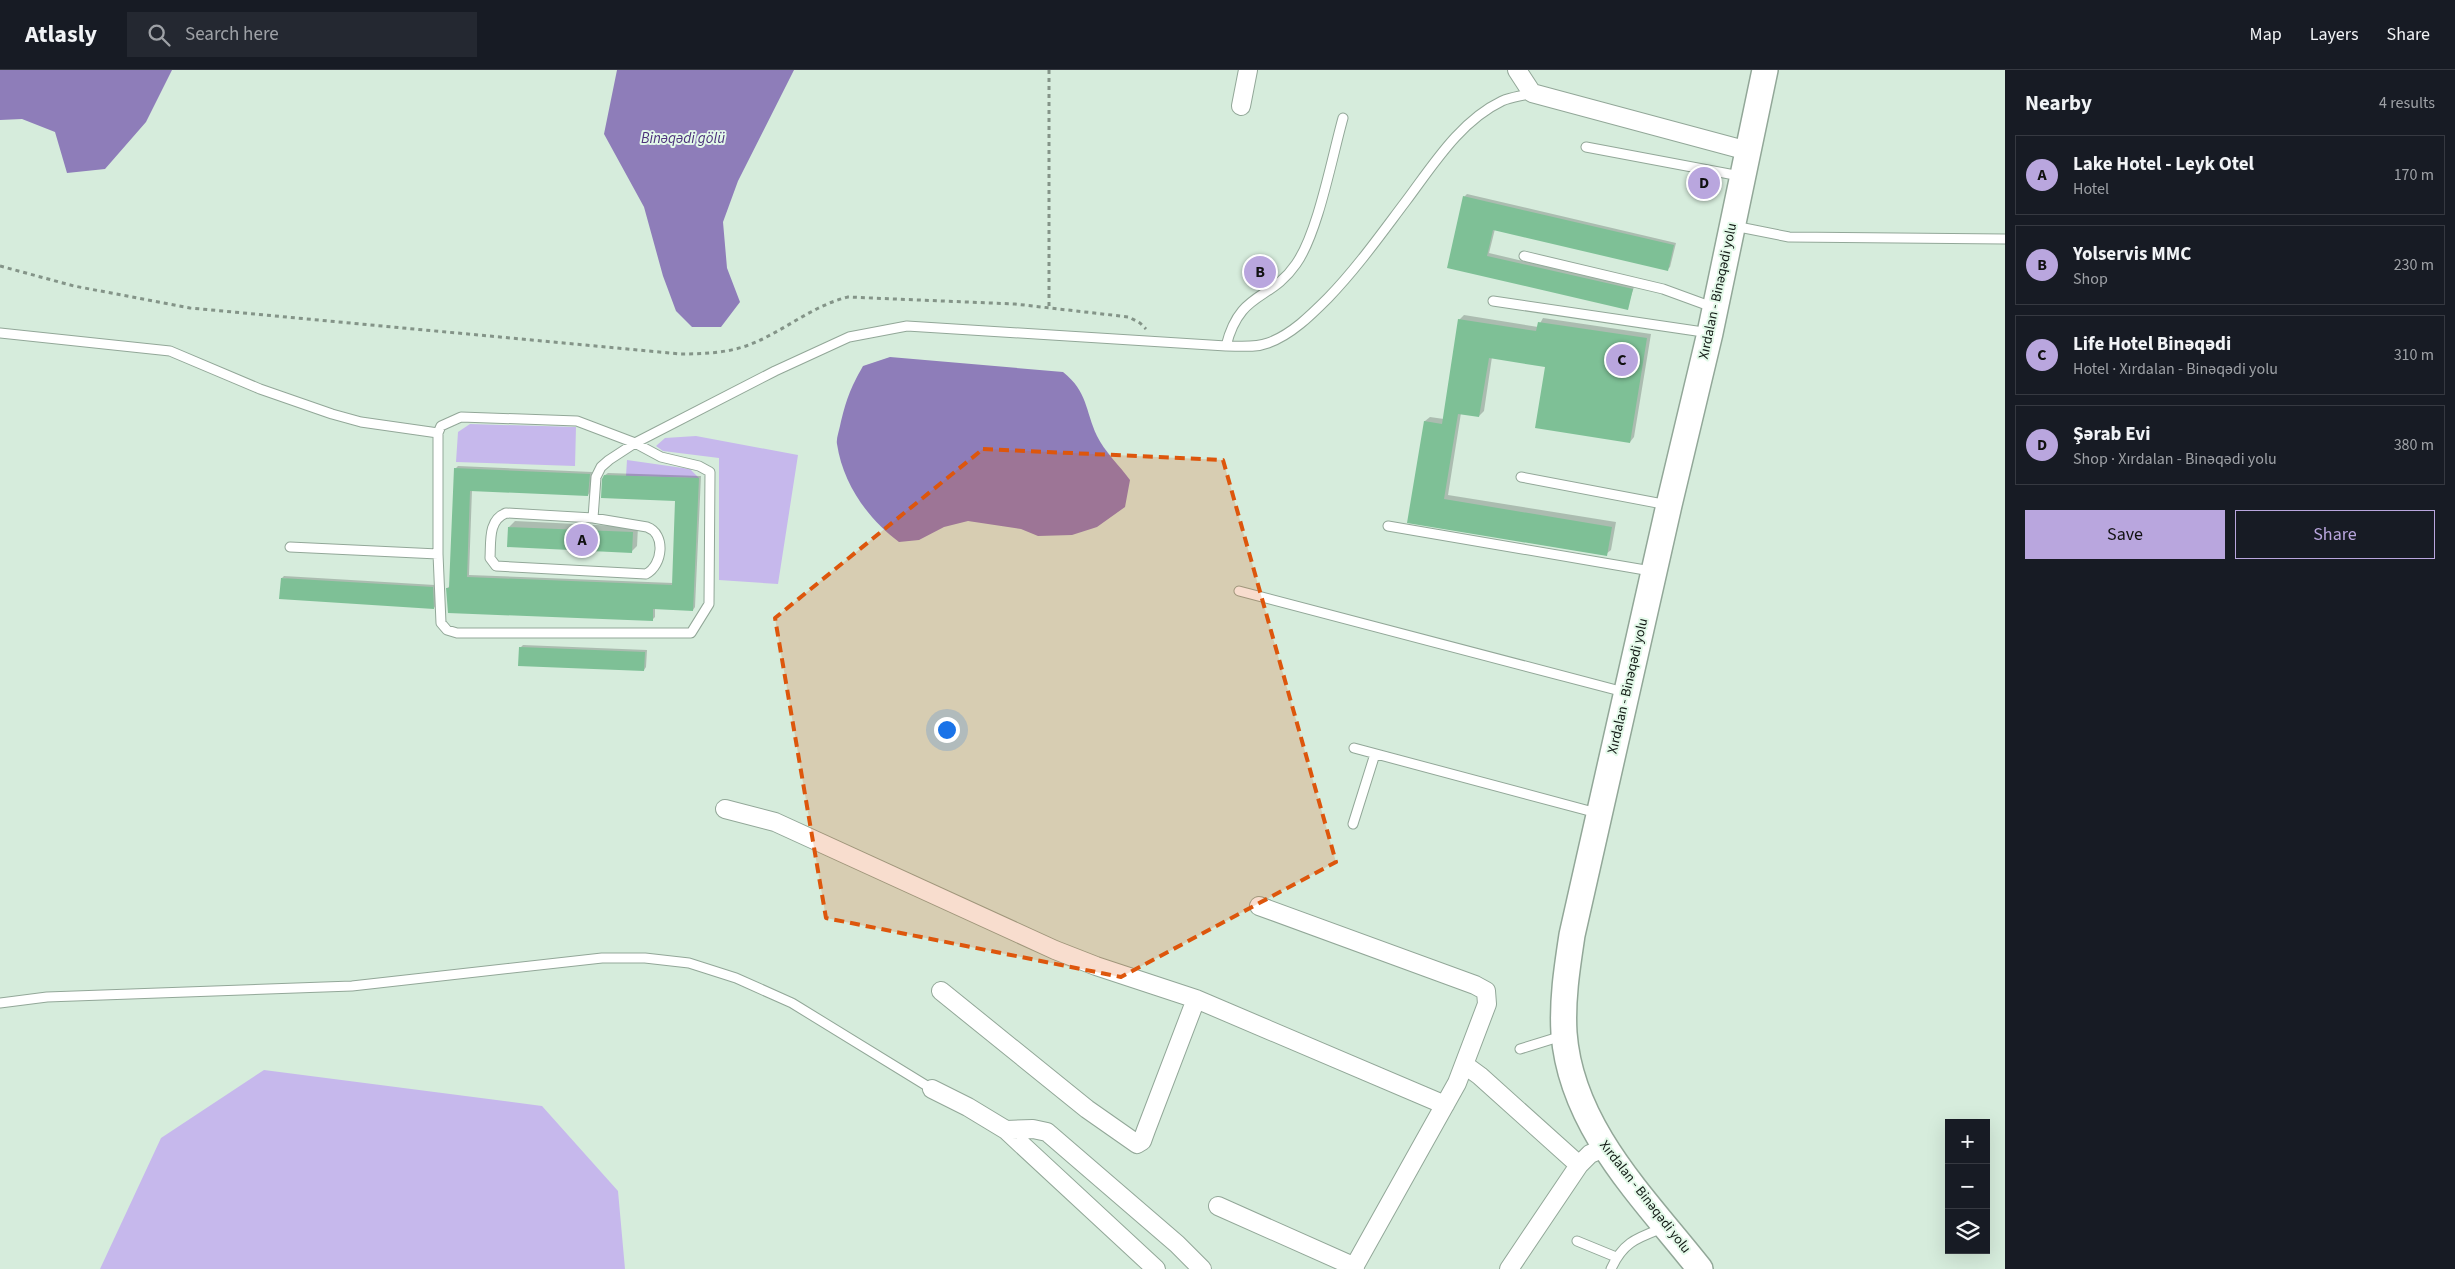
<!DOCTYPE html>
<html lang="en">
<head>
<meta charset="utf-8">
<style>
  body { margin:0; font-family:"Source Sans 3",sans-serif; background:#242831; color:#f1f3f6 }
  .controls { position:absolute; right:15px; bottom:15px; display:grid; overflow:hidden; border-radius:0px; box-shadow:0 5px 20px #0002 }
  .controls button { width:45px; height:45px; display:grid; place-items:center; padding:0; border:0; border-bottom:1px solid #363941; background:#171b24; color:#f1f3f6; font:25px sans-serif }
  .you { position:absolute; left:946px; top:659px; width:18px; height:18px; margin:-12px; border:4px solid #fff; border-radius:50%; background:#1a73e8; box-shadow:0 0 0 8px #1a73e833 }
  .badge { display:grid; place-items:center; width:32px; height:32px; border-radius:50%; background:#b9a6de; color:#111; font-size:16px; font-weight:700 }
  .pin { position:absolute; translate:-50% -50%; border:2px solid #fff; box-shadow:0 1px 5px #0006 }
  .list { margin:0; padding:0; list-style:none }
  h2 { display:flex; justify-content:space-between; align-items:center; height:65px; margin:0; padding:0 20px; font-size:21px }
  h2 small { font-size:16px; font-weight:400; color:#9ea1a6 }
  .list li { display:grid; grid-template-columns:32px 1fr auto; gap:15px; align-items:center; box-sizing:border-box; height:80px; margin:0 10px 10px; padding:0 10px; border:1px solid #363941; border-radius:0px }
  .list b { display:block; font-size:19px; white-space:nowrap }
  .list p { margin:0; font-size:16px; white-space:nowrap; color:#9ea1a6 }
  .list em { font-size:16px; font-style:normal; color:#9ea1a6 }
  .actions { display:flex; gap:10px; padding:15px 20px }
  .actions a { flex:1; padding:11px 0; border:1px solid #b9a6de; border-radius:0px; text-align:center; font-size:18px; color:#b9a6de }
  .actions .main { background:#b9a6de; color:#111 }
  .icon { flex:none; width:28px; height:28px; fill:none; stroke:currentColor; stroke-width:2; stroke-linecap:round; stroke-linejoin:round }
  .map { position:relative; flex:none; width:2005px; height:1199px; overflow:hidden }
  header { display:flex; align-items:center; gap:30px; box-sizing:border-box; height:70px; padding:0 25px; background:#171b24; border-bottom:1px solid #363941 }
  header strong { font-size:24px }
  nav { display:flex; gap:28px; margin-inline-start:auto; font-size:18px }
  .search { width:350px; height:45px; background:#242831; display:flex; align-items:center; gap:12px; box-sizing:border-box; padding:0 18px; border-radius:0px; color:#9ea1a6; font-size:19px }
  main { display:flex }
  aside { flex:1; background:#171b24 }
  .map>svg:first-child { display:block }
</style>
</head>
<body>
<header>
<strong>Atlasly</strong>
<div class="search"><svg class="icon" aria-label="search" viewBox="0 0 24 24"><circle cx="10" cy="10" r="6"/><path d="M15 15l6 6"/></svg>Search here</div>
<nav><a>Map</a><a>Layers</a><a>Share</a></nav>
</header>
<main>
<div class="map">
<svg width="2005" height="1199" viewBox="0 0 2005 1199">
  <rect width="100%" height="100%" fill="#d6ecdc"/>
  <!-- green -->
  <path fill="#c6b8ec" d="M470 354 576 357 575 396 456 392 458 362Z
    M696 366 798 385 778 514 719 510V388L663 381 656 376 665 368Z
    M627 390 690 399 699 408 626 406Z
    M264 1000 542 1036 618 1121 625 1199H100L161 1068Z"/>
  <!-- water -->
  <path fill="#8e7db9" d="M0 0H172L146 52 105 99 67 103 55 62 22 49 0 50Z
    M617 0H794L738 111 723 152 727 198 740 232 721 257H692L676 241 663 206 644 137 604 64Z
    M890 287 1063 302C1088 322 1085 340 1097 366 1104 381 1120 396 1130 410L1125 437 1097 457 1072 465 1038 466 1021 459 968 451 944 457 919 470 899 472C868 449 843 414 837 374 836 369 839 361 840 356 846 330 850 319 863 296Z"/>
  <!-- shadow -->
  <path fill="#0003" d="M1467 124 1676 173 1670 197 1668 199 1495 159 1489 183 1634 217 1627 238 1448 197 1464 127Z
    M1464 245 1538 257 1543 248 1651 264 1634 367 1630 372 1546 296 1492 287 1484 341 1479 346 1461 343 1448 425 1616 452 1611 480 1606 484 1409 452 1425 351 1430 347 1444 349 1459 250Z
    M458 396 592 402 590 422 588 425 472 420 469 505 673 513 676 430 605 405 608 403 701 406 695 537 693 540 655 538V547L652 550 447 518 450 516 455 399Z
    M515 451 638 457 637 476 631 482 509 457Z
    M284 506 435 515 436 535 434 538 282 508Z
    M523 575 647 580 646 597 644 600 520 578Z"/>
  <!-- building -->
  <path fill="#7ec096" d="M1463 126 1674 175 1668 201 1493 160 1487 186 1633 219 1628 240 1447 198Z
    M1458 249 1536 261 1538 252 1647 268 1630 373 1535 358 1545 297 1489 288 1479 347 1458 344 1444 429 1612 457 1607 486 1407 453 1424 351 1442 354Z
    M454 398 590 404 588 426 470 421 467 507 672 515 675 431 601 428 602 409 604 405 699 408 693 541 653 539V551L448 543 446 518H449Z
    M508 457 633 462 632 483 507 477Z
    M281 508 433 517 434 539 279 529Z
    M519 577 645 582 644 601 518 596Z"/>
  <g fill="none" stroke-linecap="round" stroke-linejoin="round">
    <!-- service casing -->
    <g stroke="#92a798" stroke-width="11">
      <path id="service" d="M1586 77 1740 106
        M1734 156 1789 167 2005 169
        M1524 186 1663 219 1715 238
        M1493 231 1710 263
        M0 263 170 281 260 319 332 344 361 352 438 363
        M1226 276C1240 220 1270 232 1296 194 1318 163 1332 87 1343 48
        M461 347 577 351 635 373 661 387 699 396 710 402 709 534 691 563H457L447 560 441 553 438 484V363L441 356Z
        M1521 407 1668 435
        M506 443 593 448 647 457C666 464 663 495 646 504L496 496 490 488C491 471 488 450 506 443Z
        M593 448 596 407 601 397 609 390 635 373 775 301 849 267 907 256 1226 276C1240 276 1255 278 1268 273 1291 265 1311 245 1328 228 1357 198 1381 164 1406 131 1433 95 1460 51 1502 31 1511 27 1522 26 1532 23
        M1388 456 1651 501
        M290 477 438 484
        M1239 521 1624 622
        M1354 678 1597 743
        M1353 754 1375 684
        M0 933 47 927 352 916 602 888H645L689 893 736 908 792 933 932 1019
        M1520 979 1562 966
        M1577 1171 1616 1187
        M1611 1199C1623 1172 1637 1168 1663 1158"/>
    </g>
    <!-- minor casing -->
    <g stroke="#92a798" stroke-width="20">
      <path id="minor" d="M1517 0 1532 23 1748 81
        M1241 36 1248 0
        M725 739 775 752 1055 880 1096 896 1196 929 1445 1035
        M1259 836 1475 915 1486 921 1487 934 1457 1013 1353 1199
        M941 921 1087 1039 1137 1074 1142 1071 1146 1060 1196 929
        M1465 995 1480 1006 1579 1095
        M932 1019 968 1037 1006 1060 1033 1059 1047 1062 1177 1174 1202 1199
        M1006 1060 1156 1199
        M1218 1136 1355 1197
        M1509 1199 1579 1095 1590 1084 1604 1078"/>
    </g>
    <!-- secondary casing -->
    <g stroke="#92a798" stroke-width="28">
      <path id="secondary" d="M1700 1199C1645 1129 1571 1058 1564 963 1562 930 1567 898 1572 865L1669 435 1710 263 1765 0"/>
    </g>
    <!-- path -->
    <path stroke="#849488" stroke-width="3" stroke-dasharray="4 4" stroke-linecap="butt" d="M1049 0V238
      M0 196 74 216 190 238 681 284C703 284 725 283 746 276 782 263 811 236 848 227L1015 234 1129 247 1140 253 1146 259"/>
    <!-- service -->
    <use href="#service" stroke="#fff" stroke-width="9"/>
    <!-- minor -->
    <use href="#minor" stroke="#fff" stroke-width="18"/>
    <!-- secondary -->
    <use href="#secondary" stroke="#fff" stroke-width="25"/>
  </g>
  <!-- marked area -->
  <path fill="#dd560c" fill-opacity="0.2" stroke="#dd560c" stroke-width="4" stroke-dasharray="10 6" stroke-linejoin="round" d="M983 379 1223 390 1336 792 1121 907 826 848 775 548Z"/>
  <g text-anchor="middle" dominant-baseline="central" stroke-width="4" stroke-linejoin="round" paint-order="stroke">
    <!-- street labels -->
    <g font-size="14" fill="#111914" stroke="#e3f9e9">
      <text transform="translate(1718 221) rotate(-78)">Xırdalan - Binəqədi yolu</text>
      <text transform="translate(1628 616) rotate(-77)">Xırdalan - Binəqədi yolu</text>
      <text transform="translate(1645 1127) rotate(52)">Xırdalan - Binəqədi yolu</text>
    </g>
    <!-- water labels -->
    <g font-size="15" font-style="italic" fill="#4c317b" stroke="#e3f9e9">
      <text x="683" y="68">Binəqədi gölü</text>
    </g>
  </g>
</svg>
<div class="controls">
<button>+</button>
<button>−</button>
<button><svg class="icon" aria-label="layers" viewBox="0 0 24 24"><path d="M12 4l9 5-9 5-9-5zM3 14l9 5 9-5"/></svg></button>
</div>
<div class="you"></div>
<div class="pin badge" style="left:582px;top:470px">A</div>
<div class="pin badge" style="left:1260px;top:202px">B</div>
<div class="pin badge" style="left:1622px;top:290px">C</div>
<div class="pin badge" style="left:1704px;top:113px">D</div>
</div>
<aside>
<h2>Nearby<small>4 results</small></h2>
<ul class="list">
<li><span class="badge">A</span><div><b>Lake Hotel - Leyk Otel</b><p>Hotel</p></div><em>170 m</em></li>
<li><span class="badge">B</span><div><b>Yolservis MMC</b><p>Shop</p></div><em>230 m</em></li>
<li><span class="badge">C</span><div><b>Life Hotel Binəqədi</b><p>Hotel · Xırdalan - Binəqədi yolu</p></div><em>310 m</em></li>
<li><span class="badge">D</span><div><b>Şərab Evi</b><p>Shop · Xırdalan - Binəqədi yolu</p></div><em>380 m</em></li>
</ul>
<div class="actions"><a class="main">Save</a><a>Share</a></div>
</aside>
</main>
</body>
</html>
